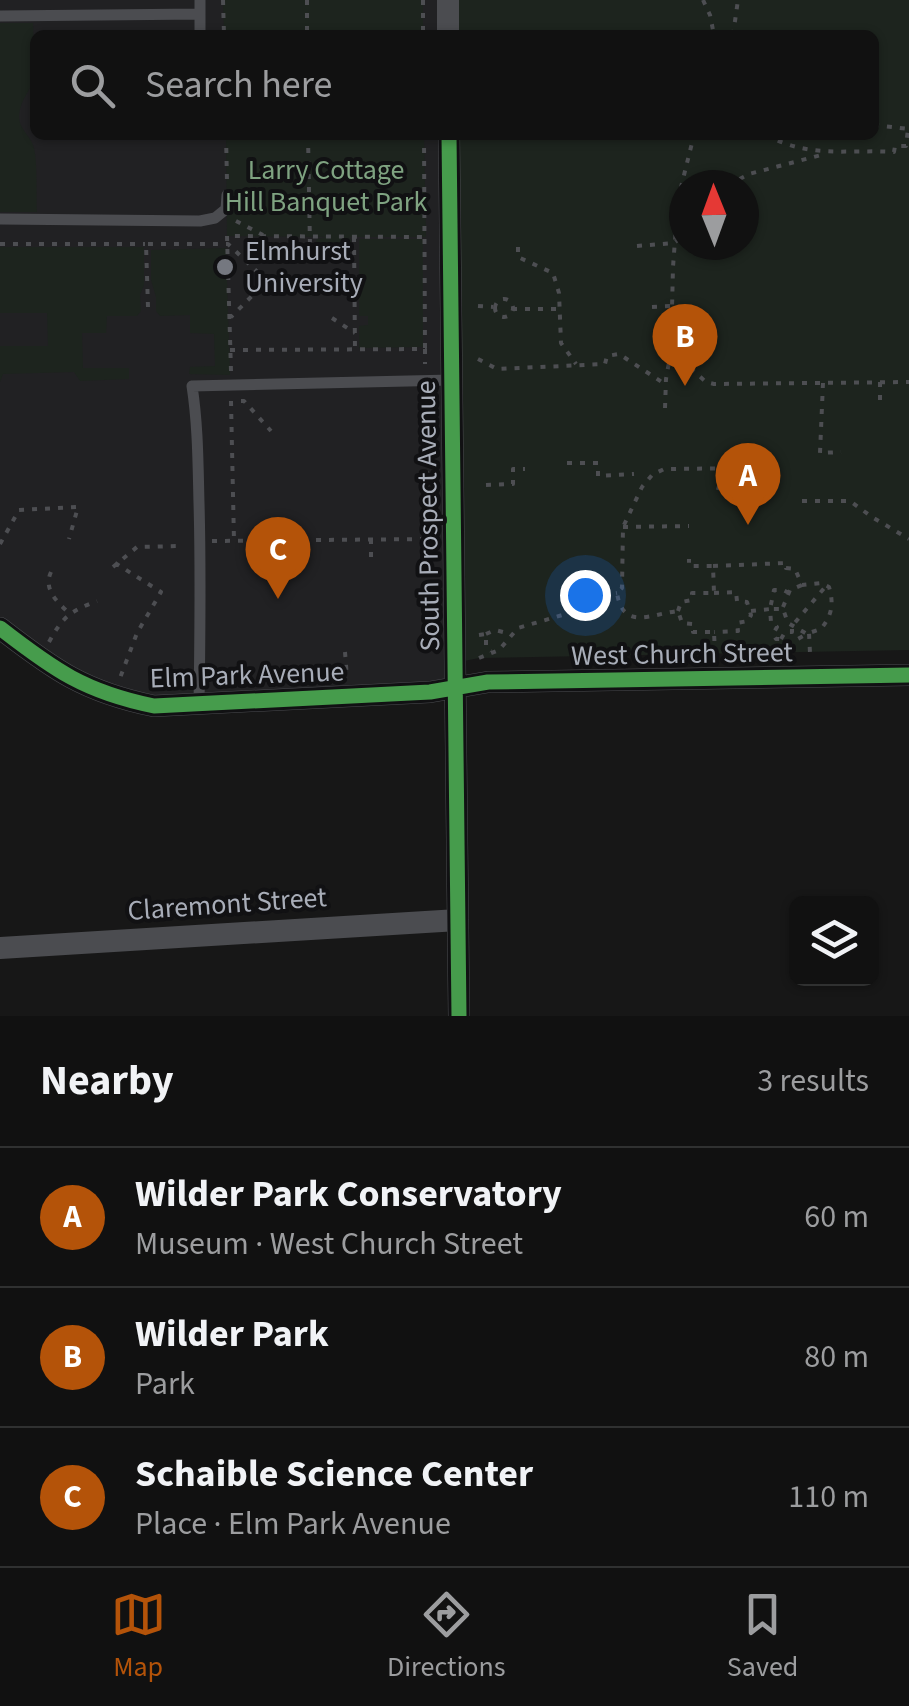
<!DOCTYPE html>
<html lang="en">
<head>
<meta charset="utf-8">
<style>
  body { margin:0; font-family:"Source Sans 3",sans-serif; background:#1e1f1f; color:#f1f3f6 }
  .controls { position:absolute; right:30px; bottom:30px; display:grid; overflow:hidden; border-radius:15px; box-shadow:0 2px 8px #0004 }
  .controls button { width:90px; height:90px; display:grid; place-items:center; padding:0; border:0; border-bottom:2px solid #303131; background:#111; color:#f1f3f6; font:50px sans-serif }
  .compass { position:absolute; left:669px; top:170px; width:90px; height:90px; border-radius:50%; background:#111; box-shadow:0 2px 8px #0004; rotate:359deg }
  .you { position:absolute; left:585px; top:595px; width:35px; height:35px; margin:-25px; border:8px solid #fff; border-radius:50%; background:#1a73e8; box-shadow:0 0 0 15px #1a73e833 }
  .badge { display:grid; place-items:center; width:65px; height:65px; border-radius:50%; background:#b45309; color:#fff; font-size:32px; font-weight:700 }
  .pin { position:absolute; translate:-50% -82px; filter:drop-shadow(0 2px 5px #0008) }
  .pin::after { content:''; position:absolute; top:52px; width:35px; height:30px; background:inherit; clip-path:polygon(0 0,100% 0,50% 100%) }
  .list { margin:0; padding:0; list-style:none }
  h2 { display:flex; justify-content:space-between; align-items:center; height:130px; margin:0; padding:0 40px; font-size:42px }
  h2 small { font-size:32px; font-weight:400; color:#9c9d9f }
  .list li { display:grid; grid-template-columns:65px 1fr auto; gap:30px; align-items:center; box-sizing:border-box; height:140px; padding:0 40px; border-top:2px solid #303131 }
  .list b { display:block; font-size:38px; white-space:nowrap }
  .list p { margin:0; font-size:32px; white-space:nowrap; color:#9c9d9f }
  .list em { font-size:32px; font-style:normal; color:#9c9d9f }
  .icon { flex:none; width:55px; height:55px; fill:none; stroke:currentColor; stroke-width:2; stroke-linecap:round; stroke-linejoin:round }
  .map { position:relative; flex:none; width:909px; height:1016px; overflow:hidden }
  .search { position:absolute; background:#111; box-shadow:0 2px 8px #0004; left:30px; right:30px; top:30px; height:110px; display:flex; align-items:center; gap:25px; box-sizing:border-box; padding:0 35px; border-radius:15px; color:#9c9d9f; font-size:38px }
  .sheet { height:550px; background:#111 }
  nav { display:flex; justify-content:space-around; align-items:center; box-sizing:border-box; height:140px; border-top:2px solid #303131; background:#111; font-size:28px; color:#9c9d9f }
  nav a { display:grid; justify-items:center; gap:5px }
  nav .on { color:#b45309 }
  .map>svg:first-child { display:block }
</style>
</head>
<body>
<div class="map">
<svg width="909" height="1016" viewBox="0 0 909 1016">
  <rect width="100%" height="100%" fill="#171717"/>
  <!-- built -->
  <path fill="#212123" d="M0 0H448V35H35V135H449L456 688 193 706 105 693 0 629Z"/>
  <!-- green -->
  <path fill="#1d241e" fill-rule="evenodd" d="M223 0H423V35H224Z
    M457 0H909V650L479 658 464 661 458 135H874V35H457ZM684 185H744V245H684Z
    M0 23H33L35 78C30 91 20 100 19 116 19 129 29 134 33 145 38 158 36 196 37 212H0Z
    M226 135H424L426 237H348L351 239V248L329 247 328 253H316L315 245 317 239 327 237 227 236Z
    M359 239H423V347L359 348V326L368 325V316H359Z
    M0 247H144V285L140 295 141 311 137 316H107L106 333H82L83 368H129V379L80 381 74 372 3 374 0 382V346H48L47 313H0Z
    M226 248 230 375 189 374 190 367 215 366 214 334 190 333V315L160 316 156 311V297L151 280V250Z"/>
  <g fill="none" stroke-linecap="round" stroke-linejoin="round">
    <!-- path -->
    <path stroke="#4d4e52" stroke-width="4" stroke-dasharray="5 8" stroke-linecap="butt" d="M223 0 224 35
      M307 0V35
      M423 0V35
      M703 0 710 15 714 35
      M733 35 738 0
      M874 125 909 129
      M226 135 227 181
      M308 135 310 246
      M424 135 425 349
      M766 135C811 159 847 149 894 152L895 146H906L908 129
      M728 185 749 174 825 154
      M236 221 263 235
      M354 237 355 350
      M0 244H145
      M637 246 674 243 684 235
      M518 247V257L553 273 559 293 561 343 576 364
      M495 308a9 9 0 1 1 18 0a9 9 0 1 1-18 0Z
      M478 306 493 307
      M148 307 146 244H228L267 281 231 317
      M652 307 672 306
      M512 309H558
      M332 318 355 333
      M230 350 425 349V364
      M671 351 706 382 714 384 909 382
      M478 359 497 369 605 364 607 356 619 354 665 384
      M231 371 227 236 426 237
      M880 382V407
      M823 383 820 453 841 452
      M426 393 427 510
      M231 401 234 541
      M241 401H244L271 431
      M665 408 666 379 671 351 673 267 678 199 694 135
      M567 463H598V476L634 474
      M486 485 513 484V469H525
      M718 490 723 470
      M802 501H850L872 517 909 539
      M623 527 689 526
      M371 539V563
      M212 541 427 539
      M0 544 19 510 78 507 69 539
      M115 563 161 592 137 633 120 678
      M713 566 786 563V568L795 569 802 585 821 583 829 587C834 604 832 615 821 629L809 633
      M113 567 137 547 179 546
      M51 572C43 589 57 602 69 613
      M714 593 736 592 737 601 747 602 751 615 748 621 737 623 738 631 714 632
      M789 593 783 590H774L770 609H783L788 623 807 634
      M783 607 790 590 802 585
      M678 611 681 602 692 600V593H714L713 566H689V559
      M751 611 770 609 771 622 777 627 773 634 776 639H781L790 643 809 633 810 653
      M486 634 495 630 503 632 504 639
      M479 635 486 634V647L491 651
      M781 639 785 632H792V626L826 586
      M49 642C63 616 71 611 97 601
      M345 652 347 678
      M715 654 714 632H693V624L682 623 678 611C651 614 623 631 617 593L622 588 623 527 642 487 652 475 664 469 764 468
      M479 658 499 650 518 628 576 611 595 597 617 593"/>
    <!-- service -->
    <path stroke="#4b4c50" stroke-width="11" d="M200 0V35
      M0 16 200 14
      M0 219 200 221 215 218 226 209 227 195
      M199 706C200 638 201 571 199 503 198 464 198 425 192 386L452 380"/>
    <!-- minor -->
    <path stroke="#4b4c50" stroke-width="22" d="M448 0V35
      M449 135 459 1016
      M0 628C54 670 85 692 154 706L430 692 488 682 909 675
      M0 948 458 920"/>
    <!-- cycleway casing -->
    <g stroke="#111113" stroke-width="21">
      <path id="cycleway" d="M449 135 459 1016
        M0 628C54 670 85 692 154 706L430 692 488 682 909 675"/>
    </g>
    <!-- cycleway -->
    <use href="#cycleway" stroke="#469c4c" stroke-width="15"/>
  </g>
  <!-- markers -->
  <circle fill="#757880" stroke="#111113" stroke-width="4" cx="225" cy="267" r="10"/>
  <g text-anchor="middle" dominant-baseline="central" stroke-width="8" stroke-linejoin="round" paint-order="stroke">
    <!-- park labels -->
    <g font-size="28" fill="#7fa381" stroke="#111113">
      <text x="326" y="170">Larry Cottage<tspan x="326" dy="32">Hill Banquet Park</tspan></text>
    </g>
    <!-- poi labels -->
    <g font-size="28" fill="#a8adb8" stroke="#111113" text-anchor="start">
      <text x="245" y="251">Elmhurst<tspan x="245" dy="32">University</tspan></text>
    </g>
    <!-- street labels -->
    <g font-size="28" fill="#a8adb8" stroke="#111113">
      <text transform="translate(428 516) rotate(-91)">South Prospect Avenue</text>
      <text transform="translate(682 654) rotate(-1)">West Church Street</text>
      <text transform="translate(247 675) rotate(-2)">Elm Park Avenue</text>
      <text transform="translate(227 904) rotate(-4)">Claremont Street</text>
    </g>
  </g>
</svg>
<div class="controls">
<button><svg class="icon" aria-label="layers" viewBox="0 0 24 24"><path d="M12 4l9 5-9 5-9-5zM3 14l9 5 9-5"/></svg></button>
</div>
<svg class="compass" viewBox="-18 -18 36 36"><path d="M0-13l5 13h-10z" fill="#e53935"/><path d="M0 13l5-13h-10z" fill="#9c9d9f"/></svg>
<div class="you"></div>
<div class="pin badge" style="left:748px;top:525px">A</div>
<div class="pin badge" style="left:685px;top:386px">B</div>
<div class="pin badge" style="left:278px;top:599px">C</div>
<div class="search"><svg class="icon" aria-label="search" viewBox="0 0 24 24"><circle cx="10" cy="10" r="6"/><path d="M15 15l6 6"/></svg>Search here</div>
</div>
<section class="sheet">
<h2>Nearby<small>3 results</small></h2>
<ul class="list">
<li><span class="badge">A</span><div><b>Wilder Park Conservatory</b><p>Museum · West Church Street</p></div><em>60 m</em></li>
<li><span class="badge">B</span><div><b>Wilder Park</b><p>Park</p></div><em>80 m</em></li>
<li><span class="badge">C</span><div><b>Schaible Science Center</b><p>Place · Elm Park Avenue</p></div><em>110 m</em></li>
</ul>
</section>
<nav>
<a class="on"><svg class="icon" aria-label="map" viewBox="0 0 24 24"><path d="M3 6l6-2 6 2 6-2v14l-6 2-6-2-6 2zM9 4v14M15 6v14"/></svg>Map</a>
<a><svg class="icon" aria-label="directions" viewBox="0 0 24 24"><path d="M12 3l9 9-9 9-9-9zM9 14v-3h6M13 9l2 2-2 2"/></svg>Directions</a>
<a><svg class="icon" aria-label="saved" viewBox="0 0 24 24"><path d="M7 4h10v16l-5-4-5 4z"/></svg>Saved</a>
</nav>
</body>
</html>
